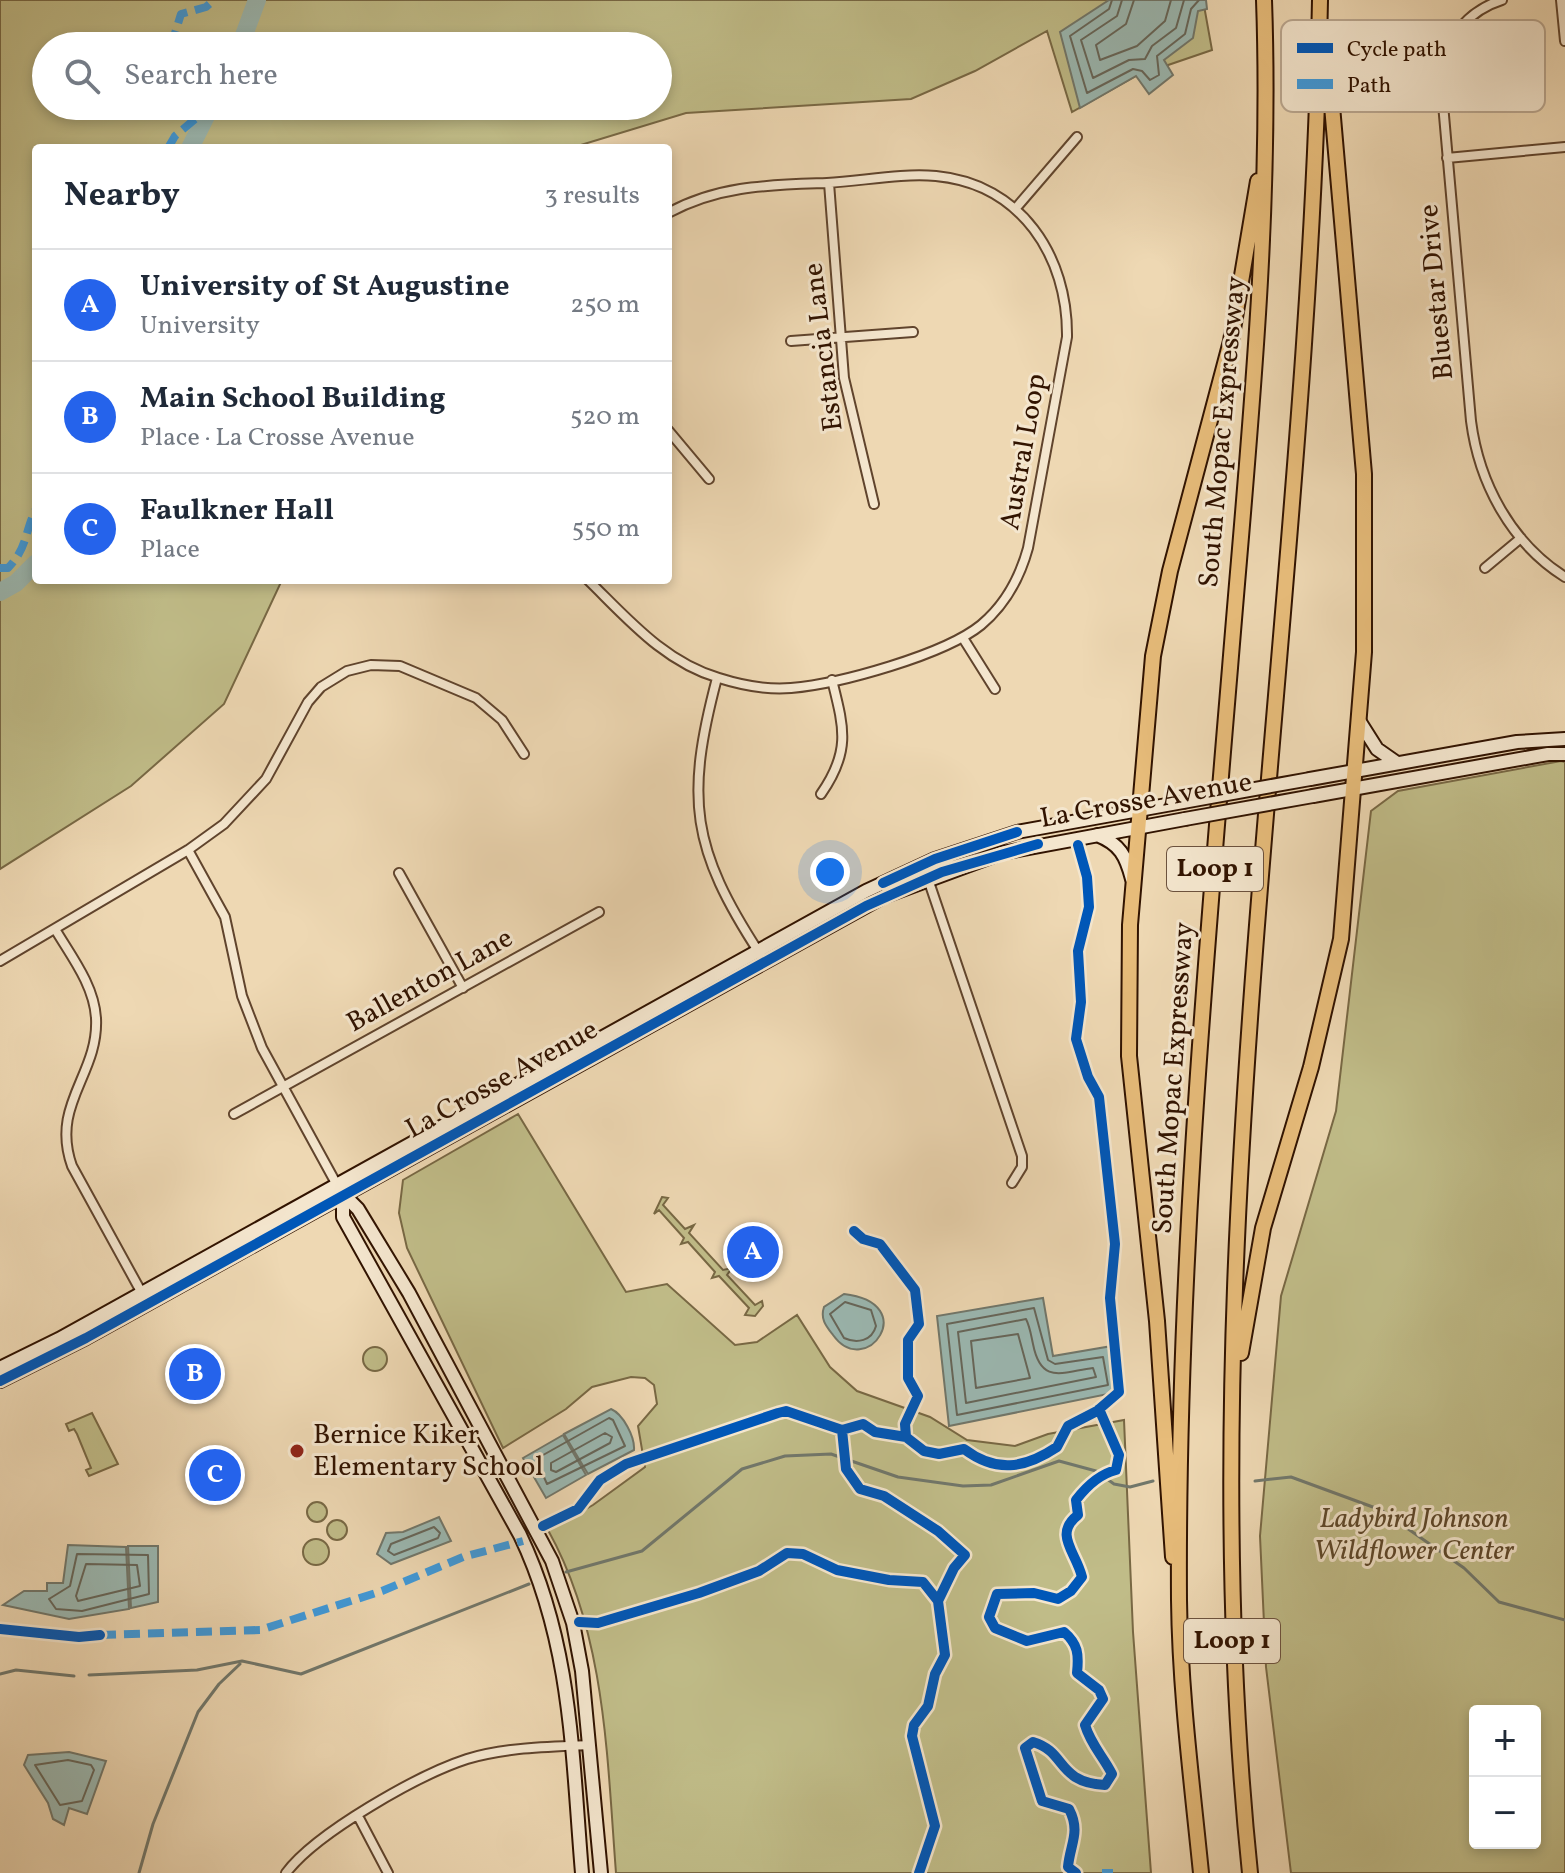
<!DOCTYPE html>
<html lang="en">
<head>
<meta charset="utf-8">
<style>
  body { margin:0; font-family:Vollkorn,serif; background:#f2f2f3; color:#1f2937 }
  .controls { position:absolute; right:24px; bottom:24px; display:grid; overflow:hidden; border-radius:8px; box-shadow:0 4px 12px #0003 }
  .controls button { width:72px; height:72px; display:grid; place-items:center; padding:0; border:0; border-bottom:2px solid #e0e1e3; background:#fff; color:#1f2937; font:40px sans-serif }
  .you { position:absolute; left:830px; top:872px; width:28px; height:28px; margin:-20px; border:6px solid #fff; border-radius:50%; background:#1a73e8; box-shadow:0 0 0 12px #1a73e833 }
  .badge { display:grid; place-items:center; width:52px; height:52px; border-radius:50%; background:#2563eb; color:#fff; font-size:26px; font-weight:700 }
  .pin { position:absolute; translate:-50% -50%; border:4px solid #fff; box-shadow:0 2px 8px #0006 }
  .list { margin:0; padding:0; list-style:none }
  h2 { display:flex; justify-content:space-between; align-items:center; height:104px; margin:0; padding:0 32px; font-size:34px }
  h2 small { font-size:26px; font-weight:400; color:#747a83 }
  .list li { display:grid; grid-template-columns:52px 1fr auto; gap:24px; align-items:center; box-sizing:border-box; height:112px; padding:0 32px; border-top:2px solid #e0e1e3 }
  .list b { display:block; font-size:30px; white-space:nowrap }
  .list p { margin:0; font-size:26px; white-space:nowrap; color:#747a83 }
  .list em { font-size:26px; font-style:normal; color:#747a83 }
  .icon { flex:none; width:44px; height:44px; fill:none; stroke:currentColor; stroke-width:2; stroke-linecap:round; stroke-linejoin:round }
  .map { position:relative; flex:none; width:1565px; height:1873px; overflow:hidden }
  .search { position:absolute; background:#fff; box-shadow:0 4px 12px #0003; left:32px; top:32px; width:640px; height:88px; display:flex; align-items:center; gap:20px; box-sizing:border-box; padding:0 28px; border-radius:44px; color:#747a83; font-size:30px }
  .panel { position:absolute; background:#fff; box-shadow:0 4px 12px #0003; left:32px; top:144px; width:640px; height:440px; border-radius:8px }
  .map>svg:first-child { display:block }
</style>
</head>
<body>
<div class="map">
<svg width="1565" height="1873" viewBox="0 0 1565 1873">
  <rect width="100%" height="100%" fill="#eed8b3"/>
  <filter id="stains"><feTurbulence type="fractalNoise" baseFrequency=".0025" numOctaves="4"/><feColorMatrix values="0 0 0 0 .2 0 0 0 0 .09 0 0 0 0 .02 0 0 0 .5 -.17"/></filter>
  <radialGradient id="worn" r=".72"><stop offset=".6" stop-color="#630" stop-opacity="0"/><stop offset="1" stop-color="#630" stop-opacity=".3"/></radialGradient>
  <!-- green -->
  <path fill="#c0bc88" stroke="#786844" stroke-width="2" fill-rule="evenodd" d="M0 0H1203L1212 50 1136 76 1072 112 1047 31 975 71 911 99 686 113 571 148H36V580H282L224 704 131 786 0 869ZM46 46H658V106H46Z
    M1561 761 1565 762V1873H1291L1266 1667 1260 1536 1281 1296 1336 1111 1371 811 1398 791ZM1475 1711H1535V1843H1475Z
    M518 1114 626 1292 667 1284 735 1345 757 1342 797 1315 830 1367 857 1391 930 1417 967 1440 1015 1446 1048 1434 1124 1420 1133 1632 1151 1873H616C607 1758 606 1634 548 1530L593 1505 645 1467 638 1426 657 1404 654 1385 645 1378 631 1377 592 1387 566 1409 503 1448 407 1248 399 1213 403 1180Z
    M662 1197 668 1198 663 1205 685 1229 694 1225 689 1233 723 1270 732 1268 727 1275 755 1305 762 1301 763 1306 755 1316 745 1315 749 1308 719 1276 712 1278 715 1272 688 1242 681 1244 684 1238 659 1210 654 1214Z
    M363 1359a12 12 0 1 1 24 0a12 12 0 1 1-24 0Z
    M92 1413 118 1464 89 1476 86 1470 91 1468 77 1434 74 1429 69 1431 66 1424Z
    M307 1512a10 10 0 1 1 20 0a10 10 0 1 1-20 0Z
    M327 1530a10 10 0 1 1 20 0a10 10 0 1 1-20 0Z
    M303 1552a13 13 0 1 1 26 0a13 13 0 1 1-26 0Z"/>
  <!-- water -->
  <path fill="#9bb9b3" stroke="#71776b" stroke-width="2" d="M1109 0H1206L1207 9 1198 11 1193 38 1164 60 1173 75 1149 94 1136 76 1080 108 1060 32Z
    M844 1294C922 1303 866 1381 833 1335 826 1326 820 1319 824 1307Z
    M1043 1298 1053 1356 1112 1346 1118 1392 949 1426 937 1316Z
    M611 1409C623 1414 635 1437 634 1450L588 1474 564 1434Z
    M563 1435 586 1475 546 1498 523 1458Z
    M439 1517 451 1541 391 1564 377 1554 386 1533 403 1532Z
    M68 1545 126 1547 129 1609 69 1619 3 1605 24 1591H47V1583H63Z
    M128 1546H158V1602L131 1608Z
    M69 1752 106 1761 87 1814 69 1808 64 1825 53 1819 48 1803 24 1765 28 1755Z"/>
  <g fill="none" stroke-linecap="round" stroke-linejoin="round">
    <!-- shore -->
    <path stroke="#66665a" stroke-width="2" d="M1112 0 1109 9 1070 36 1087 93 1133 69 1142 71 1150 80 1159 75 1157 56 1185 34 1191 9 1199 0
      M1122 0 1117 16 1081 40 1093 78 1129 60 1145 59 1152 46 1176 28 1184 0
      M1134 0 1126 24 1096 45 1100 60 1137 46 1165 21 1171 0
      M845 1302 871 1310 876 1326C872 1341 857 1344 844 1338L830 1314Z
      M1034 1308 1048 1360 1055 1364 1103 1357 1108 1385 957 1415 947 1324Z
      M1026 1319C1030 1327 1031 1335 1033 1344 1041 1385 1062 1372 1093 1368L1096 1377 966 1403 958 1332Z
      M1018 1334 1030 1378 976 1388 971 1341Z
      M609 1418 613 1420 625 1446 547 1484 536 1459Z
      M605 1433 612 1437 610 1443 556 1472 551 1470V1463Z
      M434 1527 440 1533 438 1538 394 1555 388 1551 391 1544Z
      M77 1554 148 1555 149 1594 82 1611 56 1609 49 1599 70 1586Z
      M86 1564 137 1565 140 1586 78 1601 76 1596Z
      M68 1760 91 1765 94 1770 82 1801 60 1805 35 1765Z"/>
    <!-- stream -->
    <path stroke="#71776b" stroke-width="3" d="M1255 1481 1291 1477 1381 1510 1464 1568 1499 1602 1565 1620
      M566 1572 642 1551 742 1469 785 1456 831 1454 898 1477 963 1486 991 1485 1059 1461 1096 1471 1114 1484 1130 1487 1153 1481
      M0 1674 16 1670 74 1676
      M89 1675 197 1670 242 1661 301 1674 529 1584
      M139 1873 153 1824 198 1712 219 1684 240 1664"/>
    <!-- river -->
    <path stroke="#9bb9b3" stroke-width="18" d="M240 46 257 0
      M190 148 211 106
      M0 592 16 583 36 563"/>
    <!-- street casing -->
    <g stroke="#60442d" stroke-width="12">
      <path id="street" d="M1502 0C1470 10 1447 36 1440 70L1471 421C1479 483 1511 543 1565 577
        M1561 0 1565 41
        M1447 158 1565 147
        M829 183 844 378 874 504
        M1016 208 1077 137
        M791 341 913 332
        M668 430 709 479
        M1485 568 1521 538
        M588 580C627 618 664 662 719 678 741 685 767 690 791 688 839 684 944 655 981 625 1005 605 1020 577 1028 548L1067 337C1068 256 1021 184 936 176 900 173 863 181 827 183 770 185 719 185 668 213
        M963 638 995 689
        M717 678C685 799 691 848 760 954
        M821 794C851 751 844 728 832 680
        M188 850 225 917 242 996 262 1048 337 1185
        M399 873 463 988
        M928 879 1022 1156V1167L1012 1183
        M55 929C71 956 94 985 96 1018 99 1075 50 1104 72 1166L144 1297
        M0 961 188 850 224 824 266 779 308 702 321 687 347 671 371 665 400 666 476 698 502 720 524 754
        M234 1114 599 912
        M358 1816 388 1873
        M286 1873C316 1833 418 1775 467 1759 506 1747 550 1747 590 1745"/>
    </g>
    <!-- secondary casing -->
    <g stroke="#311300" stroke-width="16">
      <path id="secondary" d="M1358 719 1377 749 1397 763
        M1310 779 1517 742 1565 739
        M1313 796 1548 754H1565
        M1097 835C1120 844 1126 856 1132 879
        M340 1191 358 1209 409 1293 552 1561 573 1623 582 1671 601 1873
        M343 1196V1217L520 1535C572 1644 572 1755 582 1873
        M0 1368 59 1339 866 891 935 859 1017 832 1183 802
        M0 1381 86 1338 883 897 1002 853 1185 819"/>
    </g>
    <!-- highway casing -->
    <g stroke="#311300" stroke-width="18">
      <path id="highway" d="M1241 1353 1263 1228 1311 1067 1341 939 1364 652V474L1326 37
        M1173 1557 1157 1321 1129 1056 1130 925 1153 656 1170 571 1231 341 1258 181
        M1201 1873C1192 1783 1180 1691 1179 1600 1177 1289 1204 978 1230 668 1248 445 1272 224 1264 0
        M1250 1873C1185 1248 1308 624 1320 0"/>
    </g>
    <!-- street -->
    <use href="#street" stroke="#f4e6ce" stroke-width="8"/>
    <!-- secondary -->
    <use href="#secondary" stroke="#f4e6ce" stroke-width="12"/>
    <!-- highway -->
    <use href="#highway" stroke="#e7bc7a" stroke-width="14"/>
    <!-- secondary-bridge casing -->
    <g stroke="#311300" stroke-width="16" stroke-linecap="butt">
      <path id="secondary-bridge" d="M1183 802 1310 779
        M1185 819 1313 796"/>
    </g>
    <!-- secondary-bridge -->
    <use href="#secondary-bridge" stroke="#f4e6ce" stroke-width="12"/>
    <!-- quiet -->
    <path stroke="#3e9adc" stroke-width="8" stroke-dasharray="16 8" stroke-linecap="butt" d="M171 46 181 14 206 7 214 0
      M168 148 175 136 195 119V110L189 106
      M0 568H8C28 547 24 533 36 509
      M100 1635 260 1630 382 1591 463 1557 523 1541
      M1102 1873H1113"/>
    <!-- cycleway casing -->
    <g stroke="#f4e6ce" stroke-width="15">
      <path id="cycleway" d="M883 883 935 859 1017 832
        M854 1231 863 1239 880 1244 915 1290 919 1324 908 1340V1378L918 1396 905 1424 906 1437
        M0 1381 86 1338 866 906 942 872 1038 844
        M543 1526 578 1509 600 1480 626 1464 778 1413 786 1411 842 1430
        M579 1622 598 1623 699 1593 759 1571 787 1553 803 1554 837 1570 889 1580 923 1582 938 1601
        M0 1629 79 1637 100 1635
        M919 1873 935 1826 912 1736 914 1725 928 1706 935 1674 945 1655 938 1601 954 1568 965 1555 938 1531 884 1496 860 1489 846 1469 842 1430 863 1424 875 1432 906 1437 924 1451 939 1454 964 1449C996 1473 1024 1469 1057 1447L1068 1426 1097 1411 1119 1392 1110 1298 1115 1244 1099 1097 1088 1077 1076 1039 1081 1002 1078 951 1089 907 1087 877 1078 845
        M1076 1873 1068 1867C1070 1844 1081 1832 1069 1809L1042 1801 1025 1748 1033 1742C1067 1752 1056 1782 1105 1785L1112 1774C1103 1756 1091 1745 1085 1725L1103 1699 1099 1690 1077 1673C1079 1654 1078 1644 1064 1632L1027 1641 995 1628 989 1617 997 1594 1034 1593 1058 1599 1071 1591 1082 1577C1076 1552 1053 1534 1078 1515L1076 1500C1086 1487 1100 1474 1116 1470L1119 1455 1099 1409"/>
    </g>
    <!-- cycleway -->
    <use href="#cycleway" stroke="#0057b8" stroke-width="10"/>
  </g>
  <!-- markers -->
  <circle fill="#8f2418" stroke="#f4e6ce" stroke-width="3" cx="297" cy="1451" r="8"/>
  <g text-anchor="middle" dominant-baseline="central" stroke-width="6" stroke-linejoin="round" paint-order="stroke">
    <!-- shield labels -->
    <g fill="#f4e6ce" stroke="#6c523e" stroke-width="2">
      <rect x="1167" y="847" width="96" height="44" rx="6"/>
      <rect x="1184" y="1619" width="96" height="44" rx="6"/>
    </g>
    <g font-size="26" font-weight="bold" fill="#311300">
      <text x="1215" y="869">Loop 1</text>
      <text x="1232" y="1641">Loop 1</text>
    </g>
    <!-- street labels -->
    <g font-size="28" fill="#311300" stroke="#f4e6ce">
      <text transform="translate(1437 292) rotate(-95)">Bluestar Drive</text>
      <text transform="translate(824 347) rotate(-97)">Estancia Lane</text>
      <text transform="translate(1223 432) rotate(-85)">South Mopac Expressway</text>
      <text transform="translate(1024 452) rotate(-80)">Austral Loop</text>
      <text transform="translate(1146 801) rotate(-10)">La Crosse Avenue</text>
      <text transform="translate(430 981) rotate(-29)">Ballenton Lane</text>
      <text transform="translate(1174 1078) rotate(-86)">South Mopac Expressway</text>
      <text transform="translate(502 1080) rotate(-29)">La Crosse Avenue</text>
    </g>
    <!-- poi labels -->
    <g font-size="28" fill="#311300" stroke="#f4e6ce" text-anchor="start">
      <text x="313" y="1435">Bernice Kiker<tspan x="313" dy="32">Elementary School</tspan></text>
    </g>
    <!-- park labels -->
    <g font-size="28" font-style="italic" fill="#5c4629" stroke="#f4e6ce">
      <text x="1414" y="1519">Ladybird Johnson<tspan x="1414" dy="32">Wildflower Center</tspan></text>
    </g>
  </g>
  <!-- legend -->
  <rect x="1281" y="20" width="264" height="92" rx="12" fill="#f4e6ce" stroke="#baa790" stroke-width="2"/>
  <rect x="1297" y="43" width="36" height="10" fill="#0057b8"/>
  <rect x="1297" y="79" width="36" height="10" fill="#3e9adc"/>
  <g font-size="22" fill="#311300">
    <text x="1347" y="56">Cycle path</text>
    <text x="1347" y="92">Path</text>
  </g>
  <rect width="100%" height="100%" filter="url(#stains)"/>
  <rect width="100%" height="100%" fill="url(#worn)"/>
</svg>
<div class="controls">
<button>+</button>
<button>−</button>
</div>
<div class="you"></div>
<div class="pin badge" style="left:753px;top:1252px">A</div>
<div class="pin badge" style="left:195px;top:1374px">B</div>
<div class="pin badge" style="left:215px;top:1475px">C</div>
<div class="search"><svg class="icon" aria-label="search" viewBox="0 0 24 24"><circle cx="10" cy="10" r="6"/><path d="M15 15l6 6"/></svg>Search here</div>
<section class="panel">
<h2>Nearby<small>3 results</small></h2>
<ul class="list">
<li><span class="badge">A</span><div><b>University of St Augustine</b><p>University</p></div><em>250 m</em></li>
<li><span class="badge">B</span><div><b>Main School Building</b><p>Place · La Crosse Avenue</p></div><em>520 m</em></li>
<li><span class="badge">C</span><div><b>Faulkner Hall</b><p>Place</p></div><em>550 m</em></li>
</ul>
</section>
</div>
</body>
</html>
